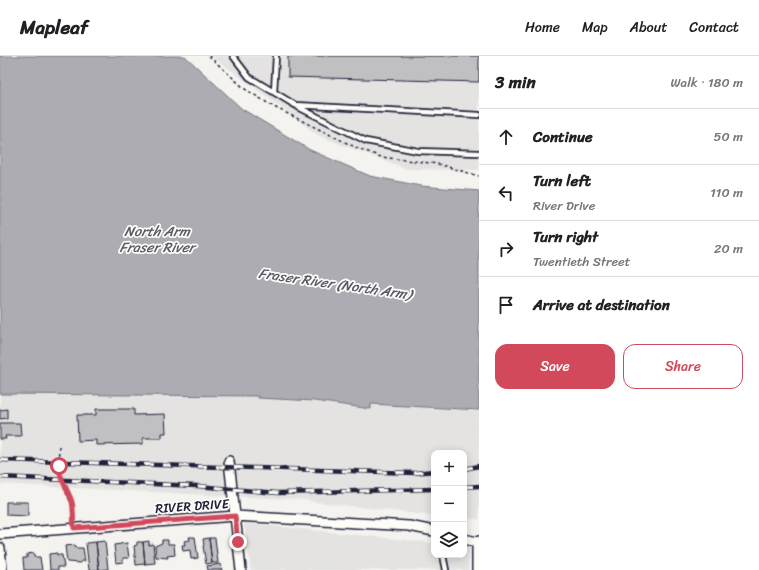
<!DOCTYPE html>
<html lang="en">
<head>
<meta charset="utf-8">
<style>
  body { margin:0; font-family:Sriracha,sans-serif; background:#f6f6f6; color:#202124 }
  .controls { position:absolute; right:12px; bottom:12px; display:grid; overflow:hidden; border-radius:8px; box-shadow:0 2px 10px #0003 }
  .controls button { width:36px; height:36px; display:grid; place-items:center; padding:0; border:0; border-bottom:1px solid #e0e0e0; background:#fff; color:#202124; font:20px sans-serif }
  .stop { position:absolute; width:12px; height:12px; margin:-9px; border:3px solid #d1495b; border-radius:50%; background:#fff }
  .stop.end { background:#d1495b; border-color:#fff; box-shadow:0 1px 4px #0008 }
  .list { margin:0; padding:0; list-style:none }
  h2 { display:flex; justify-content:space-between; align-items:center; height:52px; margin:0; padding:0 16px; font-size:17px }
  h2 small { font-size:13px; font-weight:400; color:#757577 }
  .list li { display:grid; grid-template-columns:26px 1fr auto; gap:12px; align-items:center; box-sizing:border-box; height:56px; padding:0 16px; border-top:1px solid #e0e0e0 }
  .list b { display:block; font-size:15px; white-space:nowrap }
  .list p { margin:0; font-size:13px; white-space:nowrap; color:#757577 }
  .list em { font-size:13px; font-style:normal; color:#757577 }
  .actions { display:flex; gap:8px; padding:12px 16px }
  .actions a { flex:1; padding:9px 0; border:1px solid #d1495b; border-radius:12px; text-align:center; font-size:14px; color:#d1495b }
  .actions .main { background:#d1495b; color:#fff }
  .icon { flex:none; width:22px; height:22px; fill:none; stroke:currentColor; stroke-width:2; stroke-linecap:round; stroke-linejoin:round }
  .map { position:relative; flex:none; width:479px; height:514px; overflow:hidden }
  header { display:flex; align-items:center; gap:24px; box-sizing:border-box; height:56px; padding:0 20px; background:#fff; border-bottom:1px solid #e0e0e0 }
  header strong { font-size:19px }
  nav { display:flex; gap:22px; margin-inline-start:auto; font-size:14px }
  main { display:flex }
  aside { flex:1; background:#fff }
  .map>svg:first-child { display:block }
</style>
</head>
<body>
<header>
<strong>Mapleaf</strong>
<nav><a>Home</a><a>Map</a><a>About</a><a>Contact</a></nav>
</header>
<main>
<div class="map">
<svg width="479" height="514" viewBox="0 0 479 514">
  <rect width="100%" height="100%" fill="#f4f3ef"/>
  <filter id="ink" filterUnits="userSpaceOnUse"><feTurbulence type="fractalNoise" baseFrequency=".025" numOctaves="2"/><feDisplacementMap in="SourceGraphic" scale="8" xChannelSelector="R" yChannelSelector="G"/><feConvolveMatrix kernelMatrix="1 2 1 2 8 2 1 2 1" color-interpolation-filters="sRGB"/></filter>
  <g filter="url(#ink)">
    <!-- built -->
    <path fill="#e4e3e2" d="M212 0H479V114L407 113 319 80Z
      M0 338 259 340 258 341 315 345 371 353V348L479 354V463L464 462V397H434V460L316 446 306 444 0 428Z
      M244 467 434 487V499H464V490L470 491 468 514H251Z"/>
    <!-- water -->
    <path fill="#acacb2" stroke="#757582" d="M0 0H185L242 53 310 94 370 120 421 130 479 135V354L371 348V353L315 345 258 342V340L0 338Z"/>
    <!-- building -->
    <path fill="#c0bfc2" stroke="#22223b" d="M288 0H479V26L288 21Z
      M7 353V362L0 363V354Z
      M96 353H134V359L165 358 166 377H162V382H143V388L96 389V384L78 385 77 359H96Z
      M0 367H20L21 380H5L6 383H0Z
      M6 446H28V460L6 459Z
      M189 481H195L198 502 191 503 190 494 183 495 182 489H185L184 485 190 484Z
      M209 482 212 507 206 508 203 490 204 489 203 483Z
      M209 482H215L218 507H212Z
      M162 484H168V488H174L175 499 167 500 168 502 156 501 155 490 162 487Z
      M105 485 108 513 99 514 96 486Z
      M149 485V489L153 488 155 507 145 508 143 486Z
      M96 486 99 514H89L86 487Z
      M137 486H143L145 508 136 509 134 490 137 489Z
      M127 487 129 502H123V506L116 507 114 489Z
      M75 489 76 492H83L85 505H81V507L67 506 65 490Z
      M34 497V501H40L42 514H24L23 502H27V498Z
      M57 497V499H62L64 511H58V514H50L49 498Z
      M221 508 222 514H208L207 510Z"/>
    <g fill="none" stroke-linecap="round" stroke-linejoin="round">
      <!-- service casing -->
      <g stroke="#22223b" stroke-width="8">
        <path id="service" d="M233 0 249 21 295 49 479 59
          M274 36 276 0
          M298 51 366 85 418 95 479 97
          M443 499 446 514"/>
      </g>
      <!-- minor casing -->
      <g stroke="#22223b" stroke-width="12">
        <path id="minor" d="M229 405 241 514
          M0 478 235 460 409 470 434 475
          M464 483 477 486 479 485
          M477 486V514
          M0 492 2 514"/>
      </g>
      <!-- path -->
      <path stroke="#22223b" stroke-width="1.5" stroke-dasharray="3 3" stroke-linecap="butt" d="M209 0 245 33 274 51 355 91 381 101 438 108 479 120
        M59 390 58 416 64 426 66 436 72 448 73 464"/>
      <!-- service -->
      <use href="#service" stroke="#fdfcf7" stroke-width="4.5"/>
      <!-- minor -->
      <use href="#minor" stroke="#fdfcf7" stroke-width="9"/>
      <!-- rail casing -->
      <g stroke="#22223b" stroke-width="4.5">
        <path id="rail" d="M0 404 414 417 434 415
          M464 413 479 410
          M0 421 197 430 278 437 434 433
          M464 431 479 430"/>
      </g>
      <!-- rail -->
      <use href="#rail" stroke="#fdfcf7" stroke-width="3" stroke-dasharray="9" stroke-linecap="butt"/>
    </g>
  </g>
  <g fill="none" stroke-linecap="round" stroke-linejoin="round" filter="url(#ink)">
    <!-- route -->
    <path stroke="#d1495b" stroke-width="5" d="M59 410C58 420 69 436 72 446 74 454 73 464 74 472L235 460 238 486"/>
  </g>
  <g text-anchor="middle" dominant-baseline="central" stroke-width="3.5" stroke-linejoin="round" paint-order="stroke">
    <!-- street labels -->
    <g font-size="13" fill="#22223b" stroke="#fdfcf7">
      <text transform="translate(192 450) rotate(-4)">RIVER DRIVE</text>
    </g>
    <!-- water labels -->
    <g font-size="14" font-style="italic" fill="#59596b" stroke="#fdfcf7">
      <text x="157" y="175">North Arm<tspan x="157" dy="16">Fraser River</tspan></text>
      <text transform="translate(335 228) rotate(8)">Fraser River (North Arm)</text>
    </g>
  </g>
</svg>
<div class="controls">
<button>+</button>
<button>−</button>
<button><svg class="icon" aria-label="layers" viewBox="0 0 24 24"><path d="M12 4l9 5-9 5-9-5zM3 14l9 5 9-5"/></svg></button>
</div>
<div class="stop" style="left:59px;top:410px"></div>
<div class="stop end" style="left:238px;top:486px"></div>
</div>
<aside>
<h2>3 min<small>Walk · 180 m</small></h2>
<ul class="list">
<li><svg class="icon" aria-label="ahead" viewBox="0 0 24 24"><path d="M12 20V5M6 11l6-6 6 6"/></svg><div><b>Continue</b></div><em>50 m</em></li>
<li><svg class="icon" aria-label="left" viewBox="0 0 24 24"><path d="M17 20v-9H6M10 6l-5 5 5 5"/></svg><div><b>Turn left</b><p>River Drive</p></div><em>110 m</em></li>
<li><svg class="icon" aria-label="right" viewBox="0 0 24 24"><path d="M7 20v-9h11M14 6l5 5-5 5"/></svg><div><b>Turn right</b><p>Twentieth Street</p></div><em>20 m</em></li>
<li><svg class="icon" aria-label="arrive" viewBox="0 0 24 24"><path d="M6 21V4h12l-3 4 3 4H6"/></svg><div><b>Arrive at destination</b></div></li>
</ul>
<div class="actions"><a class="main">Save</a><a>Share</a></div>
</aside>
</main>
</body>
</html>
